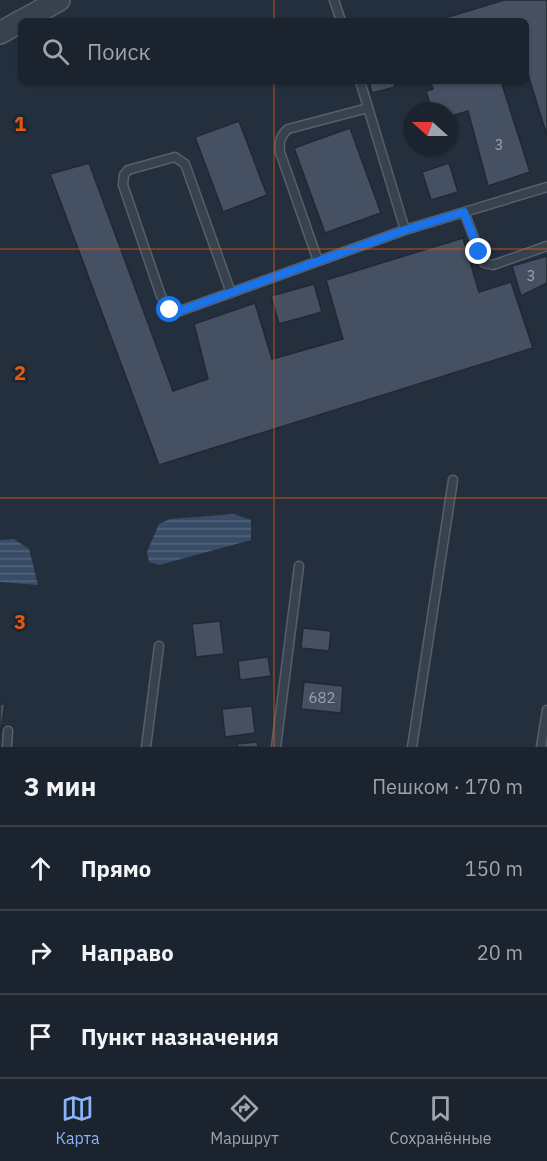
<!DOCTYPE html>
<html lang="ru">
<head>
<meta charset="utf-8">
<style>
  body { margin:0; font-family:"IBM Plex Sans",sans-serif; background:#242b36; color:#f1f3f6 }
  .compass { position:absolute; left:403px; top:102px; width:54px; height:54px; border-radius:50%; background:#1b232e; box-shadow:0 2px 4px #0004; rotate:291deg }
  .stop { position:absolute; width:18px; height:18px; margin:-14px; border:4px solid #1a73e8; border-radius:50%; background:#fff }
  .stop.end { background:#1a73e8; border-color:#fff; box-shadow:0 2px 6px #0008 }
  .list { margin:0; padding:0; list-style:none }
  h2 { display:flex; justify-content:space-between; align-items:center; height:78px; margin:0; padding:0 24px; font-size:26px }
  h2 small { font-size:20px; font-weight:400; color:#a0a4aa }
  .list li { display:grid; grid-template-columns:39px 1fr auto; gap:18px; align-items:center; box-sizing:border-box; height:84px; padding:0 24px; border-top:2px solid #39404a }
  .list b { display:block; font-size:22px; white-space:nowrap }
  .list em { font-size:20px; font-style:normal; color:#a0a4aa }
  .icon { flex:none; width:33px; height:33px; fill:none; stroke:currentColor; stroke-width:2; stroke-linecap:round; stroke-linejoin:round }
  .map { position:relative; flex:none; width:547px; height:747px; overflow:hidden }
  .search { position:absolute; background:#1b232e; box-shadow:0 2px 4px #0004; left:18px; right:18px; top:18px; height:66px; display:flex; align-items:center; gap:15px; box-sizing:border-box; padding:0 21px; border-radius:9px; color:#a0a4aa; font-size:22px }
  .sheet { height:330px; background:#1b232e }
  nav { display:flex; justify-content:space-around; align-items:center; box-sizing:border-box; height:84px; border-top:2px solid #39404a; background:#1b232e; font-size:16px; color:#a0a4aa }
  nav a { display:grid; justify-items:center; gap:3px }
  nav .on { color:#8ab4f8 }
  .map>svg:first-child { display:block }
</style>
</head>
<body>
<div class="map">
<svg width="547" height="747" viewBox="0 0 547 747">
  <defs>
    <pattern id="water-rules" width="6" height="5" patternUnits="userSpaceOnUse" patternTransform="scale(1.5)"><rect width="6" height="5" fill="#394c67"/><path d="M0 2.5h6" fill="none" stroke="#53647b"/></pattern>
  </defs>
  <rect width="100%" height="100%" fill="#242f3e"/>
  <!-- water -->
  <path fill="url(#water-rules)" d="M234 514 251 520V540L159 565 149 562 147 552 159 524 170 519Z
    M14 539 29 549 38 585 0 582V540Z"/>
  <!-- building -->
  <path fill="#455162" stroke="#1f2835" stroke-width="1.5" d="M504 0H547V136L526 68V21H435Z
    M369 81H394L395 87 372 93Z
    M430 81H501L530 172 488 186 468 111 448 117V111H432L426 91 433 89Z
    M239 121 267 195 223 212 195 137Z
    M350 128 381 213 325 233 294 148Z
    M89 163 173 391 208 379 194 324 255 303 272 359 343 339 326 280 463 238 479 292 511 282 533 348 159 465 50 174Z
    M449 163 458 192 431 200 422 172Z
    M547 256V283L521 296 512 266Z
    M314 284 322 312 279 324 271 296Z
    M220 621 224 654 196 657 192 624Z
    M303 628 331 631 329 651 301 648Z
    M268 657 271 676 240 680 238 661Z
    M304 682 343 686 341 713 301 709Z
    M0 704H5L1 731H0Z
    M252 706 255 733 225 737 222 709Z
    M257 742 258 747H237V744Z"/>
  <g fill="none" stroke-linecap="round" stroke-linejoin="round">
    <!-- service casing -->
    <g stroke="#565f6c" stroke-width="11">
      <path id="service" d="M334 0 341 21
        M360 81 405 230 547 187
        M464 212 484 263 493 265 547 246
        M318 261 280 152C279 142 280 136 288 129L368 108
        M231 293 185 164 175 157 128 170 124 175 123 185 161 296 170 310 177 312 405 230
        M7 747 8 731
        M146 747 159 646
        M276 747 299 566
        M412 747 453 480
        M541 747 547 710"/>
    </g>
    <!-- tertiary casing -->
    <g stroke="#565f6c" stroke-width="24">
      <path id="tertiary" d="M22 21 59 0
        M0 33 21 21"/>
    </g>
    <!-- service -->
    <use href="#service" stroke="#38414e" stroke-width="8"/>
    <!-- tertiary -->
    <use href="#tertiary" stroke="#38414e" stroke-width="21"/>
  </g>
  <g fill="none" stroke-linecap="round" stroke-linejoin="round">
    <!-- route -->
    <path stroke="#1a73e8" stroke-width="8" d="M170 310 177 312 405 230 464 212 479 252"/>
  </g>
  <!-- grid -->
  <path fill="none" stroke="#e8590c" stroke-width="1.5" stroke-opacity="0.55" d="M274 0V21M274 81V747M0 249H547M0 498H547"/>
  <g text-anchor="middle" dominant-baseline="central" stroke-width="6" stroke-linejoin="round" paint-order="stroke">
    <!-- number labels -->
    <g font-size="15" fill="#98a1af">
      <text x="499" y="144">3</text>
      <text x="531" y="275">3</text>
      <text x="322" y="697">682</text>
    </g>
  </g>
  <g font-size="20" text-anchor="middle" font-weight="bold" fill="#e8590c" stroke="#1d2633" stroke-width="6" stroke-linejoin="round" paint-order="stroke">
    <text x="20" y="131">1</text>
    <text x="20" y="380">2</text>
    <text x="20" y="629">3</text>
  </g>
</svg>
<svg class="compass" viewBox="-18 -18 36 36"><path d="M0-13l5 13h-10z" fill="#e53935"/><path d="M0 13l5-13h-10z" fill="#a0a4aa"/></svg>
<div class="stop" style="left:170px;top:310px"></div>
<div class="stop end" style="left:479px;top:252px"></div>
<div class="search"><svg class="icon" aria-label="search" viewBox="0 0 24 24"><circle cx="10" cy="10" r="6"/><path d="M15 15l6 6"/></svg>Поиск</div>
</div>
<section class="sheet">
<h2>3 мин<small>Пешком · 170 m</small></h2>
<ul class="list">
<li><svg class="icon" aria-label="ahead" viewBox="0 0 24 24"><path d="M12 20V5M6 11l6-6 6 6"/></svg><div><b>Прямо</b></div><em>150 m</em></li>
<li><svg class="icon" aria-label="right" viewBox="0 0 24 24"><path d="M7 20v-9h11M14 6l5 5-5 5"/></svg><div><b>Направо</b></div><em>20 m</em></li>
<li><svg class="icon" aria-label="arrive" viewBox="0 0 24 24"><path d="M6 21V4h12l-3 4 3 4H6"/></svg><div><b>Пункт назначения</b></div></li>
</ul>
</section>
<nav>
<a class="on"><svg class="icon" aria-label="map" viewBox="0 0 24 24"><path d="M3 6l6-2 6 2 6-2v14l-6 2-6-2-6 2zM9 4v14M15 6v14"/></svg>Карта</a>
<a><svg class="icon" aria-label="directions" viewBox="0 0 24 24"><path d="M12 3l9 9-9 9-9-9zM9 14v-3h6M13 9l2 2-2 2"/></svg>Маршрут</a>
<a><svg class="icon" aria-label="saved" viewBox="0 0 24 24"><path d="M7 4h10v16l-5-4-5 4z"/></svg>Сохранённые</a>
</nav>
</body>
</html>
